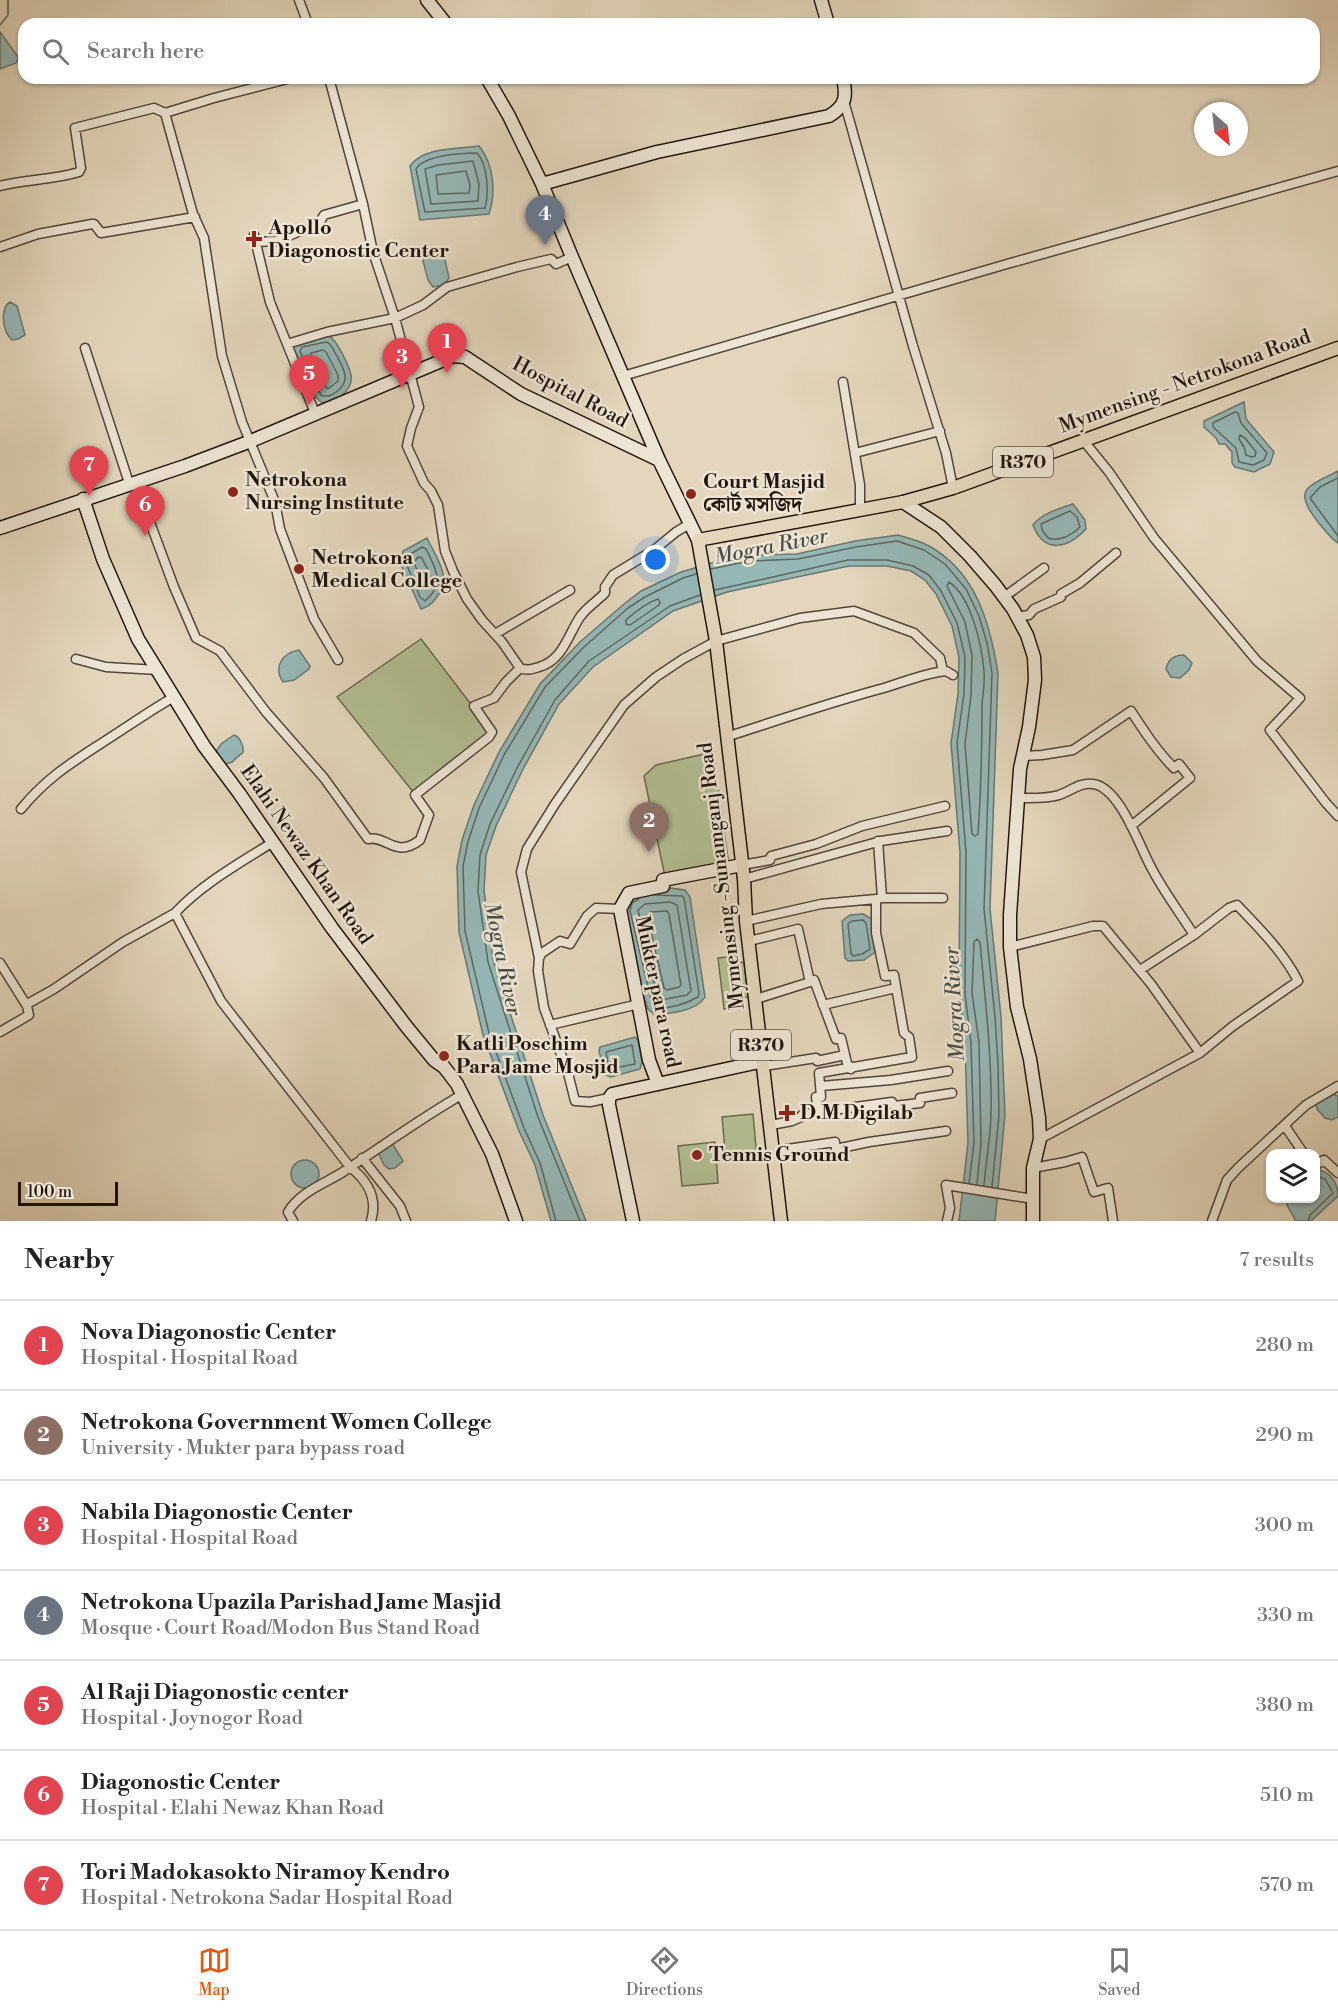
<!DOCTYPE html>
<html lang="en">
<head>
<meta charset="utf-8">
<style>
  body { margin:0; font-family:"Libre Bodoni","Noto Serif Bengali",serif; background:#f2f2f2; color:#222 }
  .controls { position:absolute; right:18px; bottom:18px; display:grid; overflow:hidden; border-radius:12px; box-shadow:0 2px 4px #0004 }
  .controls button { width:54px; height:54px; display:grid; place-items:center; padding:0; border:0; border-bottom:2px solid #e0e0e0; background:#fff; color:#222; font:30px sans-serif }
  .compass { position:absolute; left:1194px; top:102px; width:54px; height:54px; border-radius:50%; background:#fff; box-shadow:0 2px 4px #0004; rotate:153deg }
  .scale { position:absolute; left:18px; bottom:15px; width:100px; box-sizing:border-box; padding-left:6px; border:3px solid #21150e; border-top:0; font-size:16px; line-height:21px; white-space:nowrap; color:#21150e; -webkit-text-stroke:4px #ede4d3; paint-order:stroke }
  .you { position:absolute; left:656px; top:560px; width:21px; height:21px; margin:-15px; border:4px solid #fff; border-radius:50%; background:#1a73e8; box-shadow:0 0 0 9px #1a73e833 }
  .badge { display:grid; place-items:center; width:39px; height:39px; border-radius:50%; background:#ea580c; color:#fff; font-size:20px; font-weight:700 }
  .pin { position:absolute; translate:-50% -50px; filter:drop-shadow(0 2px 3px #0008) }
  .pin::after { content:''; position:absolute; top:32px; width:21px; height:18px; background:inherit; clip-path:polygon(0 0,100% 0,50% 100%) }
  .list { margin:0; padding:0; list-style:none }
  h2 { display:flex; justify-content:space-between; align-items:center; height:78px; margin:0; padding:0 24px; font-size:26px }
  h2 small { font-size:20px; font-weight:400; color:#767676 }
  .list li { display:grid; grid-template-columns:39px 1fr auto; gap:18px; align-items:center; box-sizing:border-box; height:90px; padding:0 24px; border-top:2px solid #e0e0e0 }
  .list b { display:block; font-size:22px; white-space:nowrap }
  .list p { margin:0; font-size:20px; white-space:nowrap; color:#767676 }
  .list em { font-size:20px; font-style:normal; color:#767676 }
  .icon { flex:none; width:33px; height:33px; fill:none; stroke:currentColor; stroke-width:2; stroke-linecap:round; stroke-linejoin:round }
  .map { position:relative; flex:none; width:1338px; height:1221px; overflow:hidden }
  .search { position:absolute; background:#fff; box-shadow:0 2px 4px #0004; left:18px; right:18px; top:18px; height:66px; display:flex; align-items:center; gap:15px; box-sizing:border-box; padding:0 21px; border-radius:18px; color:#767676; font-size:22px }
  .sheet { height:708px; background:#fff }
  nav { display:flex; justify-content:space-around; align-items:center; box-sizing:border-box; height:84px; border-top:2px solid #e0e0e0; background:#fff; font-size:16px; color:#767676 }
  nav a { display:grid; justify-items:center; gap:3px }
  nav .on { color:#ea580c }
  .map>svg:first-child { display:block }
</style>
</head>
<body>
<div class="map">
<svg width="1338" height="1221" viewBox="0 0 1338 1221">
  <rect width="100%" height="100%" fill="#e3d6bc"/>
  <filter id="stains"><feTurbulence type="fractalNoise" baseFrequency=".00333" numOctaves="4"/><feColorMatrix values="0 0 0 0 .2 0 0 0 0 .09 0 0 0 0 .02 0 0 0 .5 -.17"/></filter>
  <radialGradient id="worn" r=".72"><stop offset=".6" stop-color="#630" stop-opacity="0"/><stop offset="1" stop-color="#630" stop-opacity=".3"/></radialGradient>
  <!-- green -->
  <path fill="#b2be92" stroke="#6a6a50" stroke-width="1.5" d="M421 639 486 724 490 733 414 793 337 697Z
    M713 752 729 866 665 877 644 776 656 765Z
    M737 956 738 963 744 962 748 997 742 998 743 1007 724 1009 718 958Z
    M753 1114 757 1158 726 1161 722 1117Z
    M715 1142 718 1183 682 1186 678 1146Z"/>
  <!-- water -->
  <path fill="#96b8b7" stroke="#677773" stroke-width="1.5" d="M0 32 19 58 16 63 0 69Z
    M479 146C494 164 496 193 489 214L420 220 410 166C423 147 457 149 479 146Z
    M441 252 444 255 449 278 444 285 433 287 428 280 423 261 428 254Z
    M10 302 17 306 25 335 18 339 12 340C2 331 0 308 10 302Z
    M327 335C335 339 337 345 342 353 350 369 358 382 342 395 335 402 330 403 321 402 308 391 293 362 294 346Z
    M1244 402 1246 419 1274 452 1270 464 1254 472 1235 467 1232 463V452L1225 444H1219L1216 438 1204 427V421Z
    M1338 471V543C1330 538 1324 529 1318 522 1292 489 1307 487 1338 471Z
    M1073 504 1085 520 1086 529C1067 549 1044 554 1033 525 1042 513 1059 509 1073 504Z
    M898 535C908 538 920 541 929 546 976 572 990 623 998 673L990 909 1001 1017 1005 1115 995 1221H959L968 1143 965 1043 959 994 960 852 951 743 958 694 959 657 952 626 936 594 925 580 911 571 887 566H849L727 592 673 611 593 667 559 704 522 771 496 826 486 855 484 890 493 960 543 1115 586 1221H551L535 1165 519 1131 483 1035 459 932 457 866 462 840 474 805 499 752 540 684 580 642 624 604 641 591 681 572 715 562 749 555 797 554 855 541Z
    M427 538C437 559 453 578 436 598 431 605 429 606 421 609L400 563 403 551Z
    M299 650 310 666 309 669 294 680 283 682C273 667 282 653 299 650Z
    M1184 655 1192 663 1189 670 1180 678 1171 677 1166 669C1168 659 1174 655 1184 655Z
    M234 735C240 737 244 746 243 752L232 762 223 765 215 753 221 744Z
    M670 888 685 890 690 897 705 997C697 1011 669 1014 654 1014L648 1009 643 995 625 920 627 900 649 890Z
    M863 914 872 919 875 952 864 960 848 961 845 958 842 921 850 915Z
    M635 1037 638 1040 642 1062 640 1069 611 1077 605 1075 599 1051 600 1047Z
    M1328 1093 1338 1096V1117L1332 1120 1325 1118 1317 1109 1316 1103Z
    M392 1143 403 1161 395 1168 389 1169 384 1165 378 1152Z
    M291 1174a14 14 0 1 1 28 0a14 14 0 1 1-28 0Z
    M1316 1170C1329 1170 1338 1182 1338 1196L1311 1221H1296L1288 1207 1285 1199 1316 1198Z"/>
  <g fill="none" stroke-linecap="round" stroke-linejoin="round">
    <!-- shore -->
    <path stroke="#5c6662" stroke-width="1.5" d="M477 153C488 165 489 193 485 208L425 212 416 169C424 155 462 153 477 153Z
      M473 161 479 184 478 201 431 204 425 169 438 165Z
      M466 171 470 185 469 193 438 194 436 175Z
      M326 342 330 344C341 364 358 383 329 396H322L312 382 300 351 302 347Z
      M323 350 326 352 338 375V381L328 389 318 378 310 356 311 353Z
      M1235 412 1238 413 1241 423 1267 453 1264 460 1253 465 1239 462 1236 448 1213 427V423Z
      M1240 435 1245 438 1256 452 1255 456 1252 457 1246 455 1244 447 1239 439Z
      M1338 478 1320 487 1310 498 1338 536
      M1070 511 1077 517 1080 527C1072 535 1059 542 1048 538L1042 530 1041 524Z
      M422 547 426 549C436 570 446 583 425 601L420 597 406 563 409 555Z
      M418 557 422 558C426 567 435 579 427 587L424 586 414 563Z
      M711 569 749 561 798 559 856 547 897 541 924 550 945 564 966 589 979 616 987 643 992 673 984 909 995 1017 998 1064 999 1115 992 1187
      M949 582C971 596 982 646 984 671 985 682 983 693 982 704 982 747 981 790 978 834L975 836 972 834 965 744 971 695 972 655 965 622 947 586Z
      M715 590 848 560H887L913 566 929 575 941 591 957 623 965 657 964 694 957 743 966 852 965 994 971 1043 974 1143 969 1183
      M658 599 660 602 659 605 630 625 626 624V620C635 612 646 603 658 599Z
      M639 899 632 903 630 911 652 1003 655 1008C669 1009 686 1004 698 997L699 993 684 898 682 896 654 895
      M670 902 677 905 691 991 687 995 661 1000 656 991 638 910 645 904Z
      M667 911 669 914 681 985 679 987 667 990 664 988 647 915 650 912Z
      M863 920 866 923 870 949 862 954 853 956 851 953 848 924 852 921Z
      M632 1045 635 1064 609 1069 606 1052Z
      M977 1184 981 1143 979 1042 972 993 974 942 977 939 980 942C985 999 992 1055 991 1112 991 1136 986 1161 984 1185
      M556 1221 540 1163 524 1128 489 1033 465 931 463 866 468 842 479 808 504 755 545 687 584 647 628 608 645 597 683 578 696 574
      M580 1221 538 1117 488 962 478 891 480 855 490 824 517 768 555 700 589 661 670 606 700 595
      M1308 1221 1310 1215 1333 1193 1325 1179 1316 1176"/>
    <!-- stream -->
    <path stroke="#677773" stroke-width="2" d="M0 25 8 15V0"/>
    <!-- street casing -->
    <g stroke="#52453a" stroke-width="11">
      <path id="street" d="M299 0 308 24
        M329 78 363 204 373 252 395 318 419 407 411 428 407 446 424 483 431 491 438 505 445 551 453 571 467 599 482 620 502 642 520 668C527 671 532 669 539 667 563 660 568 635 580 617 586 608 597 601 605 593V587L613 575 654 550 676 532 691 523
        M844 101 913 346 946 453 953 488
        M165 113 193 214 204 238 222 356 242 422 275 502 280 529 314 619 338 660
        M0 186C26 179 54 180 79 172L81 168 75 128 154 108 165 113 214 98 291 78
        M254 235 270 302 315 413
        M256 242 277 241 300 231 317 227 324 215 363 204
        M0 247 38 234 92 224H94L101 233 195 217
        M287 344 327 332 395 318 423 305 447 287 517 267 551 259 556 264 572 257
        M85 348 129 483
        M623 376 1007 264 1338 171
        M843 382 860 485V510
        M1083 440 1109 472 1154 538 1257 661 1300 698 1270 730 1326 803 1338 816
        M855 453 940 431
        M135 482 174 587 196 638 220 651 266 712 324 778 368 839C387 835 395 859 420 840L429 815 415 795 489 737 492 732 474 706 494 698 506 682 520 668
        M1004 597 1044 568
        M1017 617 1029 615 1034 609 1061 597V594L1080 583 1116 553
        M495 634 570 590
        M76 659 106 667 158 670
        M726 737C779 720 831 702 884 688 904 682 925 673 946 671L953 675
        M1023 756 1042 755 1073 750 1131 711C1144 731 1157 751 1174 768L1179 764 1190 778 1131 826
        M1018 798C1031 798 1046 799 1059 795 1071 791 1080 782 1093 784 1120 787 1140 848 1152 869 1164 892 1180 913 1194 935L1140 970
        M21 809C48 776 73 762 108 739 130 725 151 710 174 697
        M742 865 770 860 771 856 816 844 862 826 945 806
        M744 879 881 841 947 831
        M882 898H943
        M876 899 882 898 878 841
        M175 913C202 884 240 863 273 842
        M746 921 821 904 876 899V933L885 976 894 975 904 1033 909 1037 912 1057 819 1073 821 1097H816L818 1112 802 1115 801 1117 792 1121 771 1125
        M749 941 798 929 810 982 814 980 836 1039 841 1038 847 1063 851 1069
        M1010 947 1093 926H1103L1151 984 1200 1053
        M539 958 521 872 527 849 555 804 624 705 656 677 683 659 716 641 800 618 854 611 914 633 940 658 943 671
        M0 963 27 1006
        M756 999 810 982
        M823 1005 896 988
        M550 1025 639 1004
        M0 1032 29 1015 27 1006 29 1003 54 989 123 942 175 913 221 1001 350 1167C368 1181 378 1198 371 1221
        M764 1066 816 1058 817 1061 845 1055
        M821 1086 891 1080 948 1071
        M609 1098 590 1102 575 1101 568 1073 544 1008 538 971 539 958 542 953 560 941 570 944 587 916 596 908 620 909
        M818 1112 892 1102 894 1106 920 1103V1098L952 1093
        M1285 1126 1304 1154
        M1040 1139 1200 1053 1233 1026 1298 981C1284 953 1259 928 1237 905L1229 908 1194 935
        M774 1151 835 1142 836 1149 869 1142 946 1131
        M362 1158 400 1206 406 1221
        M1316 1165 1324 1160 1338 1173
        M1033 1168 1065 1162 1082 1157 1094 1192 1108 1188 1113 1221
        M293 1221 288 1212C300 1192 324 1184 343 1172 383 1146 421 1118 463 1094
        M947 1221 950 1208 946 1185 1033 1199
        M1212 1221 1227 1180 1238 1168 1306 1105 1338 1086"/>
    </g>
    <!-- secondary casing -->
    <g stroke="#21150e" stroke-width="15">
      <path id="secondary" d="M427 0 446 24
        M821 0 828 24
        M487 78 509 116 542 184 572 257 659 460 698 540
        M542 184 657 152 829 116C846 106 847 96 843 78
        M83 499 103 559 138 639 204 746 239 793 332 928 406 1026 434 1060 444 1067 457 1084 492 1154 516 1221
        M903 502 941 527 970 556 995 585 1013 609 1027 635 1034 657 1035 680 1029 727 1020 769 1010 915V947L1017 1007 1030 1059 1039 1118 1040 1139 1033 1168V1221
        M0 528 185 466 251 441 453 356 465 357 521 394 659 460
        M658 1084 649 1060 620 909 629 893 663 886V880L742 865
        M633 1221 609 1105V1099L612 1094 763 1061"/>
    </g>
    <!-- primary casing -->
    <g stroke="#21150e" stroke-width="15">
      <path id="primary" d="M781 1221 746 921 744 879 716 641 698 540 903 502 953 488 1338 348"/>
    </g>
    <!-- street -->
    <use href="#street" stroke="#ede4d3" stroke-width="8"/>
    <!-- secondary -->
    <use href="#secondary" stroke="#ede4d3" stroke-width="12"/>
    <!-- primary -->
    <use href="#primary" stroke="#e3d6bc" stroke-width="12"/>
  </g>
  <!-- markers -->
  <g fill="#8f2418" stroke="#ede4d3" stroke-width="2">
    <path d="M251 230h6v6h6v6h-6v6h-6v-6h-6v-6h6z"/>
    <circle cx="233" cy="492" r="6"/>
    <circle cx="691" cy="494" r="6"/>
    <circle cx="299" cy="569" r="6"/>
    <circle cx="444" cy="1056" r="6"/>
    <path d="M784 1104h6v6h6v6h-6v6h-6v-6h-6v-6h6z"/>
    <circle cx="697" cy="1155" r="6"/>
  </g>
  <g text-anchor="middle" dominant-baseline="central" stroke-width="5" stroke-linejoin="round" paint-order="stroke">
    <!-- shield labels -->
    <g fill="#ede4d3" stroke="#5e5349" stroke-width="1.5">
      <rect x="993" y="447" width="60" height="30" rx="4.5"/>
      <rect x="731" y="1030" width="60" height="30" rx="4.5"/>
    </g>
    <g font-size="18" font-weight="bold" fill="#21150e">
      <text x="1023" y="462">R370</text>
      <text x="761" y="1045">R370</text>
    </g>
    <!-- poi labels -->
    <g font-size="20" font-weight="bold" fill="#21150e" stroke="#ede4d3" text-anchor="start">
      <text x="268" y="228">Apollo<tspan x="268" dy="23">Diagonostic Center</tspan></text>
      <text x="245" y="480">Netrokona<tspan x="245" dy="23">Nursing Institute</tspan></text>
      <text x="703" y="482">Court Masjid<tspan x="703" dy="23">কোর্ট মসজিদ</tspan></text>
      <text x="311" y="558">Netrokona<tspan x="311" dy="23">Medical College</tspan></text>
      <text x="456" y="1044">Katli Poschim<tspan x="456" dy="23">Para Jame Mosjid</tspan></text>
      <text x="800" y="1113">D.M Digilab</text>
      <text x="709" y="1155">Tennis Ground</text>
    </g>
    <!-- street labels -->
    <g font-size="20" fill="#21150e" stroke="#ede4d3">
      <text transform="translate(1185 382) rotate(-20)">Mymensing - Netrokona Road</text>
      <text transform="translate(570 393) rotate(28)">Hospital Road</text>
      <text transform="translate(306 855) rotate(55)">Elahi Newaz Khan Road</text>
      <text transform="translate(722 876) rotate(-97)">Mymensing -Sunamganj Road</text>
      <text transform="translate(657 992) rotate(78)">Mukter para road</text>
    </g>
    <!-- water labels -->
    <g font-size="21" font-style="italic" fill="#4a4e49" stroke="#ede4d3">
      <text transform="translate(771 547) rotate(-11)">Mogra River</text>
      <text transform="translate(502 959) rotate(78)">Mogra River</text>
      <text transform="translate(955 1004) rotate(-93)">Mogra River</text>
    </g>
  </g>
  <rect width="100%" height="100%" filter="url(#stains)"/>
  <rect width="100%" height="100%" fill="url(#worn)"/>
</svg>
<div class="controls">
<button><svg class="icon" aria-label="layers" viewBox="0 0 24 24"><path d="M12 4l9 5-9 5-9-5zM3 14l9 5 9-5"/></svg></button>
</div>
<svg class="compass" viewBox="-18 -18 36 36"><path d="M0-13l5 13h-10z" fill="#e53935"/><path d="M0 13l5-13h-10z" fill="#767676"/></svg>
<div class="scale">100 m</div>
<div class="you"></div>
<div class="pin badge" style="left:447px;top:373px;background:#e0444e">1</div>
<div class="pin badge" style="left:649px;top:852px;background:#8d6e63">2</div>
<div class="pin badge" style="left:402px;top:388px;background:#e0444e">3</div>
<div class="pin badge" style="left:545px;top:245px;background:#6b7280">4</div>
<div class="pin badge" style="left:309px;top:405px;background:#e0444e">5</div>
<div class="pin badge" style="left:145px;top:536px;background:#e0444e">6</div>
<div class="pin badge" style="left:89px;top:496px;background:#e0444e">7</div>
<div class="search"><svg class="icon" aria-label="search" viewBox="0 0 24 24"><circle cx="10" cy="10" r="6"/><path d="M15 15l6 6"/></svg>Search here</div>
</div>
<section class="sheet">
<h2>Nearby<small>7 results</small></h2>
<ul class="list">
<li><span class="badge" style="background:#e0444e">1</span><div><b>Nova Diagonostic Center</b><p>Hospital · Hospital Road</p></div><em>280 m</em></li>
<li><span class="badge" style="background:#8d6e63">2</span><div><b>Netrokona Government Women College</b><p>University · Mukter para bypass road</p></div><em>290 m</em></li>
<li><span class="badge" style="background:#e0444e">3</span><div><b>Nabila Diagonostic Center</b><p>Hospital · Hospital Road</p></div><em>300 m</em></li>
<li><span class="badge" style="background:#6b7280">4</span><div><b>Netrokona Upazila Parishad Jame Masjid</b><p>Mosque · Court Road/Modon Bus Stand Road</p></div><em>330 m</em></li>
<li><span class="badge" style="background:#e0444e">5</span><div><b>Al Raji Diagonostic center</b><p>Hospital · Joynogor Road</p></div><em>380 m</em></li>
<li><span class="badge" style="background:#e0444e">6</span><div><b>Diagonostic Center</b><p>Hospital · Elahi Newaz Khan Road</p></div><em>510 m</em></li>
<li><span class="badge" style="background:#e0444e">7</span><div><b>Tori Madokasokto Niramoy Kendro</b><p>Hospital · Netrokona Sadar Hospital Road</p></div><em>570 m</em></li>
</ul>
</section>
<nav>
<a class="on"><svg class="icon" aria-label="map" viewBox="0 0 24 24"><path d="M3 6l6-2 6 2 6-2v14l-6 2-6-2-6 2zM9 4v14M15 6v14"/></svg>Map</a>
<a><svg class="icon" aria-label="directions" viewBox="0 0 24 24"><path d="M12 3l9 9-9 9-9-9zM9 14v-3h6M13 9l2 2-2 2"/></svg>Directions</a>
<a><svg class="icon" aria-label="saved" viewBox="0 0 24 24"><path d="M7 4h10v16l-5-4-5 4z"/></svg>Saved</a>
</nav>
</body>
</html>
